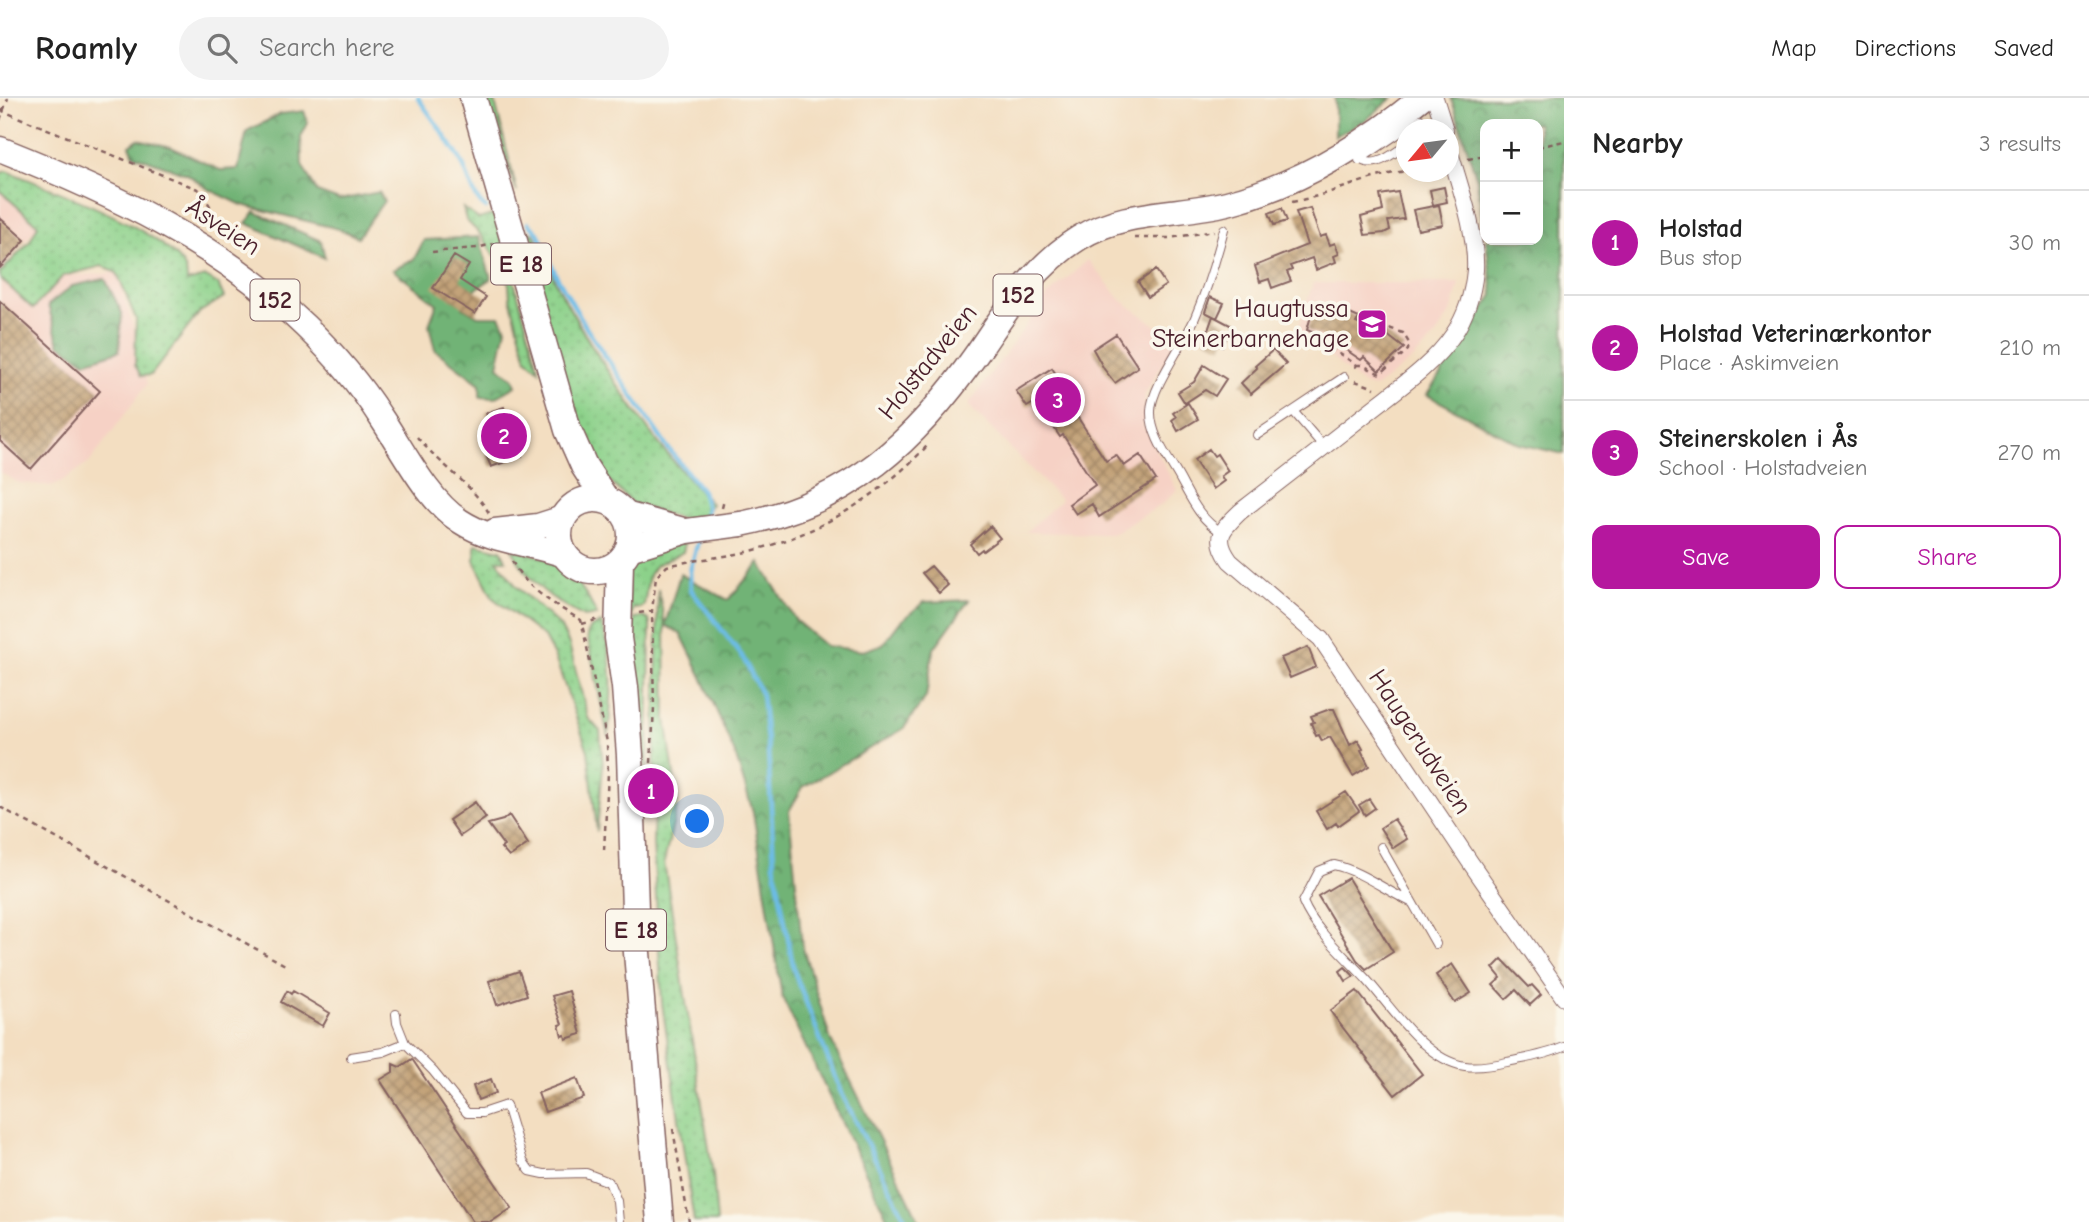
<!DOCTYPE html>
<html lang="en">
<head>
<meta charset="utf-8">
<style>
  body { margin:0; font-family:"Comic Neue",sans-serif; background:#f2f2f2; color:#222 }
  .controls { position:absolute; right:21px; top:21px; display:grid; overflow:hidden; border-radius:14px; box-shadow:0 4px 18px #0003 }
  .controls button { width:63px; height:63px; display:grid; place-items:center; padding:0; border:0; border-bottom:2px solid #e0e0e0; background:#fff; color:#222; font:35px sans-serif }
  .compass { position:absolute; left:1396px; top:21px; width:63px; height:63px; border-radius:50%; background:#fff; box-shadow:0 4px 18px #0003; rotate:241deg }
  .you { position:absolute; left:698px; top:724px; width:24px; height:24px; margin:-18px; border:5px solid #fff; border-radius:50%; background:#1a73e8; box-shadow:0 0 0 10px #1a73e833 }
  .badge { display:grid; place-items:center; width:46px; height:46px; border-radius:50%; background:#b5179e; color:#fff; font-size:23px; font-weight:700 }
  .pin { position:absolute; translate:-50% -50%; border:4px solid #fff; box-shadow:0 2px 7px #0006 }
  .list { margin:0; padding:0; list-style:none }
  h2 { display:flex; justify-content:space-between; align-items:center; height:91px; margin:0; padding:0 28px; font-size:30px }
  h2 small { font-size:23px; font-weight:400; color:#767676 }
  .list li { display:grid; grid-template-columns:46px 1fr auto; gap:21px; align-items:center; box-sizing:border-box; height:105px; padding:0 28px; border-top:2px solid #e0e0e0 }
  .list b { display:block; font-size:26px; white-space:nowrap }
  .list p { margin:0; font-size:23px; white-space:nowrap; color:#767676 }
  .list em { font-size:23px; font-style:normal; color:#767676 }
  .actions { display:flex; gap:14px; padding:21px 28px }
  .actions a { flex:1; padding:16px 0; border:2px solid #b5179e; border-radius:14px; text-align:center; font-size:24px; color:#b5179e }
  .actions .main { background:#b5179e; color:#fff }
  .icon { flex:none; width:38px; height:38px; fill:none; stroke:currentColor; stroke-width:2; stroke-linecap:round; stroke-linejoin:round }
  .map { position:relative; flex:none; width:1564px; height:1124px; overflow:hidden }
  header { display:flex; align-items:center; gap:42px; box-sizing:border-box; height:98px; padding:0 35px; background:#fff; border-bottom:2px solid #e0e0e0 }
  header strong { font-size:33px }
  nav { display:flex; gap:38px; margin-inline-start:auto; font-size:24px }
  .search { width:490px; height:63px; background:#f2f2f2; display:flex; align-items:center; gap:18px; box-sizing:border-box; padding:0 24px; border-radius:38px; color:#767676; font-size:26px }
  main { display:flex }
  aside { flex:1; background:#fff }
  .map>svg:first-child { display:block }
</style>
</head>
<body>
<header>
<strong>Roamly</strong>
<div class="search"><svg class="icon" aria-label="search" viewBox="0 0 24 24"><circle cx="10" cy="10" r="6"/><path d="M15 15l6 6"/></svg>Search here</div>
<nav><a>Map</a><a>Directions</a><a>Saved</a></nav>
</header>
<main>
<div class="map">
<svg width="1564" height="1124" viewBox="0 0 1564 1124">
  <defs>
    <pattern id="grass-dots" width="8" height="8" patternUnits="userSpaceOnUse" patternTransform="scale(1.75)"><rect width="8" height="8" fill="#8cd18a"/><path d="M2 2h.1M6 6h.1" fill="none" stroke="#7ab377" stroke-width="1.8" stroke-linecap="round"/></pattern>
    <pattern id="forest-crowns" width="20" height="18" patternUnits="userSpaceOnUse" patternTransform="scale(1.75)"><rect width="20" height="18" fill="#71b376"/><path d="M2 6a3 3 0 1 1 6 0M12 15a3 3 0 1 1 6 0" fill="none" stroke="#5f9161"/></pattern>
    <pattern id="building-cross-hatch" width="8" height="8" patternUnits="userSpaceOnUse" patternTransform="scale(1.75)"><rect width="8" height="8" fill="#c3a379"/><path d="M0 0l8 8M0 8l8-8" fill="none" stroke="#a08463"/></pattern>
  </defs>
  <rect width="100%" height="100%" fill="#fbf7ec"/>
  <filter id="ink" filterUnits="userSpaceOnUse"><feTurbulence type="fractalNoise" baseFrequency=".0143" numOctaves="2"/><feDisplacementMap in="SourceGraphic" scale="14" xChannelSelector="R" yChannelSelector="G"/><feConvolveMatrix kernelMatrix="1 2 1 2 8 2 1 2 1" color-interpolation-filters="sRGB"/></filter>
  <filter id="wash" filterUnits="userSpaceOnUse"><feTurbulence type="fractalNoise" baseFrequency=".00686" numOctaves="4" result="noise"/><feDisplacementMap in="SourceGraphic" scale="28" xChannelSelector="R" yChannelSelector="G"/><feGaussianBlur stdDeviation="1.57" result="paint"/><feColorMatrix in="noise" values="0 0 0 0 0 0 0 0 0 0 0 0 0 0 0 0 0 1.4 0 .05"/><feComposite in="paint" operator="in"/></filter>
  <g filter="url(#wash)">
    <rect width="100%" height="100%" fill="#f3dec1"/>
    <!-- built -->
    <path fill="#f6d1c5" d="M0 93 38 127 0 174Z
      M1088 162 1121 202 1176 242 1145 296 1144 328 1177 392 1161 407 1112 436 1026 434 1061 402 968 307 1049 196Z
      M117 175 140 251 147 286 89 365 54 388 19 385 0 374V180L33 211 63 178Z
      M1313 185H1459L1452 212 1435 239 1413 261 1375 290 1362 286 1332 260 1295 241Z"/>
    <!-- grass -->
    <path fill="url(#grass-dots)" stroke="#6b785a" stroke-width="2" d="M484 0H494L517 94Z
      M7 73C51 91 158 129 184 168 187 172 187 179 187 184L206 179 218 186 224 199 200 214 151 277 141 278 135 267 136 221 117 175 102 168 63 178 33 211 0 180V175L30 143 38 127 0 93V75Z
      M463 110 479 121 495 116 539 272 527 261 510 200 509 186 498 163 481 137 466 122Z
      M519 132 534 136C561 204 603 268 645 327 664 355 689 380 711 406L703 420 685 422 633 406 598 372 583 341Z
      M685 445 683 454 656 467 649 477 644 507 641 510 633 511 628 536V474L635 462 648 452Z
      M475 446 501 452 506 462H497L517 489 560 528 569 546 588 620 600 633 603 668 597 734 588 653 555 560 544 539 493 500 475 464Z
      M512 451C559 461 576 473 597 517L584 519C552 502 528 485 512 451Z
      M658 491 665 527 666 621 678 705 664 764 713 1076 717 1124H694L662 905 653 746Z
      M643 519 649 522 650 528 648 668 646 669 638 642 629 541 633 537 635 520Z
      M601 525C615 562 612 601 608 639L587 537 591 529Z"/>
    <!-- forest -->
    <path fill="url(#forest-crowns)" stroke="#5e6950" stroke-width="2" d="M1335 0H1392L1366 22 1335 38Z
      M1451 0H1564V356L1519 346 1427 297 1493 197 1486 142H1538V26H1485V139L1477 81Z
      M304 13 308 25 301 39 302 67 317 94 339 102 379 94 384 103 358 139 339 131 242 107 208 91 187 76 134 57 130 47 138 41 171 49 220 72 238 71 247 33 280 16Z
      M255 114 321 143 325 160 246 125Z
      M479 139 491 181 473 193 463 209 478 218H500L506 230 498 268 514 281 516 288 495 300 480 299V286L435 252 429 227 437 206 393 172 414 161 424 142Z
      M105 181 122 215 119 253 85 264 59 246 48 207 72 188Z
      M760 465 796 523 826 548 863 553 883 546 900 524 924 504 969 502 933 552 926 599 903 631 803 689 789 713 802 847 831 943 920 1124H889L782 899 753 714 735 656 702 579 681 536 665 527 680 476 728 502Z"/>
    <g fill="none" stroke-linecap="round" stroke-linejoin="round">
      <!-- stream -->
      <path stroke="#6cbce7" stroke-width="4.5" d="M418 0C432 20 447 40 460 61 469 76 471 99 486 110
        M528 125 538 135 556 177 587 231 665 346 702 393 707 411 704 422
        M699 440 690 473 691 492 742 558 762 597 768 652 774 765 794 873 840 992 907 1124"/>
    </g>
    <g id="blocks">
      <!-- building -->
      <path fill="url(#building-cross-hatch)" d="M1444 89 1447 104 1433 107 1430 92Z
        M1398 94 1404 121 1388 123 1390 132 1384 135 1365 137 1361 119 1383 113 1380 97Z
        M1439 107 1443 127 1418 132 1413 112Z
        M1282 110 1287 123 1274 127 1269 115Z
        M1310 110 1320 139 1326 137 1330 147 1335 145 1339 156 1334 158 1336 164 1316 172 1312 160 1290 168 1292 172 1287 174 1291 183 1272 190 1269 181 1260 184 1255 168 1307 147 1296 114Z
        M0 120 25 142 0 170Z
        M454 158 469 167 460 182 486 199 475 216 433 190Z
        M1156 172 1166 187 1148 199 1138 184Z
        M1210 199 1224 205 1217 220 1205 214Z
        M0 203 100 293 31 371 0 343Z
        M1313 211 1334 218 1336 212 1343 213 1359 220 1356 225 1381 235 1382 233 1404 250 1379 273 1364 259 1361 262 1333 243 1307 232Z
        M1213 218 1232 228 1222 249 1205 241Z
        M1116 236 1138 269 1115 285 1104 271 1093 251Z
        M1273 252 1286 266 1251 296 1241 285 1257 270 1255 268Z
        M1204 267 1226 281 1215 298 1205 292 1185 305 1178 294 1194 284Z
        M1052 270 1062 286 1058 289 1106 363 1116 357 1124 368 1140 357 1156 382 1099 419 1092 406 1076 416 1069 406 1095 387 1063 337 1060 339 1037 303 1027 309 1016 293Z
        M1188 305 1198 321 1178 333 1172 322 1176 319 1173 315Z
        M504 309 522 358 491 369 486 357 499 352 486 315Z
        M1209 351 1214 358 1217 356 1228 373 1221 378 1224 383 1213 391 1194 362Z
        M990 428 1000 440 983 453 982 451 977 455 970 446Z
        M931 468 948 487 939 495 922 475Z
        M1308 549 1316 569 1290 580 1281 560Z
        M1330 611H1334L1350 647 1358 642 1363 651 1361 652 1369 668 1353 678 1330 639 1322 643 1319 637 1316 638 1311 625 1314 624 1311 618Z
        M1346 694 1359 713 1338 728 1336 725 1327 731 1316 713Z
        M1369 701 1375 710 1365 717 1359 707Z
        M475 704 486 720 460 738 449 722Z
        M509 717 528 746 509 759 501 750 504 748 488 726 503 722Z
        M1394 721 1407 741 1393 750 1380 730Z
        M1348 780 1393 854 1366 871 1357 862 1318 798Z
        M1502 861 1529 889 1532 887 1541 897 1530 907 1516 892 1506 901 1493 887 1501 880 1493 870Z
        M1452 866 1471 895 1455 905 1436 877Z
        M1345 869 1354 878 1346 883 1340 873Z
        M519 873 527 897 497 907 489 883Z
        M287 893 291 896 293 893 330 915 323 928 281 904Z
        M569 893 581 936 566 941 565 937 562 938 559 927 562 926 552 898Z
        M1357 893 1422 976 1395 997 1330 913Z
        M412 961 512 1110 491 1124H473L380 982 393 974V966L400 969Z
        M577 980 584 1000 545 1014 538 995Z
        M491 981 496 995 478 1002 473 988Z"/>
    </g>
  </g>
  <g filter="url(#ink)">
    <use href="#blocks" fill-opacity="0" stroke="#856260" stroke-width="2"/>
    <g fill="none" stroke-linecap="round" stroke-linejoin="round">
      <!-- service casing -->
      <g stroke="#856260" stroke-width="10">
        <path id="service" d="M1429 32 1442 23
          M1356 58C1373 74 1391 57 1406 47
          M1359 62 1420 21
          M1293 313 1324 349
          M1257 337 1344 279
          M1222 434C1201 423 1191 401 1180 381 1169 361 1150 337 1151 313 1151 290 1184 245 1194 222 1207 192 1216 162 1224 131
          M1381 749 1436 846
          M1411 804C1386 793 1361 773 1334 767L1319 773 1303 804C1315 833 1345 858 1367 882 1393 911 1425 962 1465 968 1479 970 1494 967 1507 964 1526 960 1546 957 1564 949
          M396 916 397 925 405 945 433 973 467 1015H482L506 1007 523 1063 530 1073 544 1076 586 1075 609 1084 617 1103 619 1124
          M351 959 383 954 405 945"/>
      </g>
      <!-- minor casing -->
      <g stroke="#856260" stroke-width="18">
        <path id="minor" d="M1435 0 1445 32
          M1448 47C1458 84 1477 133 1475 172 1473 194 1466 218 1453 237 1432 268 1397 291 1367 315 1325 348 1283 381 1241 413 1222 431 1213 440 1230 463L1321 541 1470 764 1564 900"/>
      </g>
      <!-- primary casing -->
      <g stroke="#856260" stroke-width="27">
        <path id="primary" d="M0 51C111 95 218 145 305 228 333 255 359 285 380 318 402 350 427 402 460 423 492 444 530 445 565 457
          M625 416 687 433
          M741 426C850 405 916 343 978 254 1006 213 1035 167 1079 140 1123 112 1178 117 1227 105 1298 87 1365 46 1421 0
          M495 433 538 428 563 420
          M629 451 687 433"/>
      </g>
      <!-- trunk casing -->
      <g stroke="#856260" stroke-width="29">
        <path id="trunk" d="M473 0 568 332 584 368 606 402
          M559 437a36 36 0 1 1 72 0a36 36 0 1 1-72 0Z
          M620 463 618 540 625 589 630 657 636 843 660 1124"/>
      </g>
      <!-- path -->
      <path stroke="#856260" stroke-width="2.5" stroke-dasharray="5 5" stroke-linecap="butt" d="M0 12 200 92 231 141 239 149
        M0 22 8 0
        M1538 49 1564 43
        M1468 61 1485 58
        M1292 104C1331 97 1367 78 1406 73
        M1134 140H1170L1214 133
        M432 154 476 150 493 146
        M1303 237 1332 251 1357 267 1352 273
        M1357 267H1362L1380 276 1408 252 1409 245 1403 235 1366 222
        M1355 283 1375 290
        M417 339C440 367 471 385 489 415
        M722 410 724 402
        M512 463C526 491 555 507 581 522L582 526 607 644 608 675 604 753
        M639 515 652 513 656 479 667 468C692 462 717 460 742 455 814 439 877 401 927 348
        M582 526 599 521
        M651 665 654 609 652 514
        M0 709 287 868
        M673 1031 689 1124"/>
      <!-- service -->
      <use href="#service" stroke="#fff" stroke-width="8"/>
      <!-- minor -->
      <use href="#minor" stroke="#fff" stroke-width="16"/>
      <!-- primary -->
      <use href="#primary" stroke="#fff" stroke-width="24"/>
      <!-- trunk -->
      <use href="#trunk" stroke="#fff" stroke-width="26"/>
      <!-- primary-bridge casing -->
      <g stroke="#856260" stroke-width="27" stroke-linecap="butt">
        <path id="primary-bridge" d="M687 433 741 426"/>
      </g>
      <!-- primary-bridge -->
      <use href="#primary-bridge" stroke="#fff" stroke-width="24"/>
    </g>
  </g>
  <!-- icons -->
  <defs>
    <g id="school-square" transform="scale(1.575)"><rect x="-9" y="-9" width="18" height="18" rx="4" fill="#b5179e" stroke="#fbf7ec"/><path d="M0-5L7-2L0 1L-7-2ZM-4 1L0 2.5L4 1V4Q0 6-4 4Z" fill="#fff"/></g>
  </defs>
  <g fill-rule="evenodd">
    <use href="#school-square" x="1372" y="226"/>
  </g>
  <g text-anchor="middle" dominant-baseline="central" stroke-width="7" stroke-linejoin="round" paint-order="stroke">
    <!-- shield labels -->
    <g fill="#fbf7ec" stroke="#7f6065" stroke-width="2">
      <rect x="491" y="145.5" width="60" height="41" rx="5"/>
      <rect x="993.5" y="176.5" width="49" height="41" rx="5"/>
      <rect x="250.5" y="181.5" width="49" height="41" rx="5"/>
      <rect x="606" y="811.5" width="60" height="41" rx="5"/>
    </g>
    <g font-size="24" font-weight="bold" fill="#4a1f2b">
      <text x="521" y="166">E 18</text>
      <text x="1018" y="197">152</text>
      <text x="275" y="202">152</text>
      <text x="636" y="832">E 18</text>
    </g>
    <!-- street labels -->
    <g font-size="26" fill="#4a1f2b" stroke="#fbf7ec">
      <text transform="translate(223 129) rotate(33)">Åsveien</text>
      <text transform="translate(928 264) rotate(-51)">Holstadveien</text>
      <text transform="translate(1420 644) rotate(57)">Haugerudveien</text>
    </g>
    <!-- poi labels -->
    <g font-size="26" fill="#4a1f2b" stroke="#fbf7ec" text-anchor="end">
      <text x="1349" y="211">Haugtussa<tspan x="1349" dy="30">Steinerbarnehage</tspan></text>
    </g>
  </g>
</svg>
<div class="controls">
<button>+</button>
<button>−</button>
</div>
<svg class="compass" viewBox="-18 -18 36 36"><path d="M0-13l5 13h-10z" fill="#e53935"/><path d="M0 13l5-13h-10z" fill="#767676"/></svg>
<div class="you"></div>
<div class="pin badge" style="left:651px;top:693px">1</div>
<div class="pin badge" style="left:504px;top:338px">2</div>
<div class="pin badge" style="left:1058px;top:302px">3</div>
</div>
<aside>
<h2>Nearby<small>3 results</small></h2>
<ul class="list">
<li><span class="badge">1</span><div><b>Holstad</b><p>Bus stop</p></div><em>30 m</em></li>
<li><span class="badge">2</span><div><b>Holstad Veterinærkontor</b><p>Place · Askimveien</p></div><em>210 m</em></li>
<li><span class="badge">3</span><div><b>Steinerskolen i Ås</b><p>School · Holstadveien</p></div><em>270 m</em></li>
</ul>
<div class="actions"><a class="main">Save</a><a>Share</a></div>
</aside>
</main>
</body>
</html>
